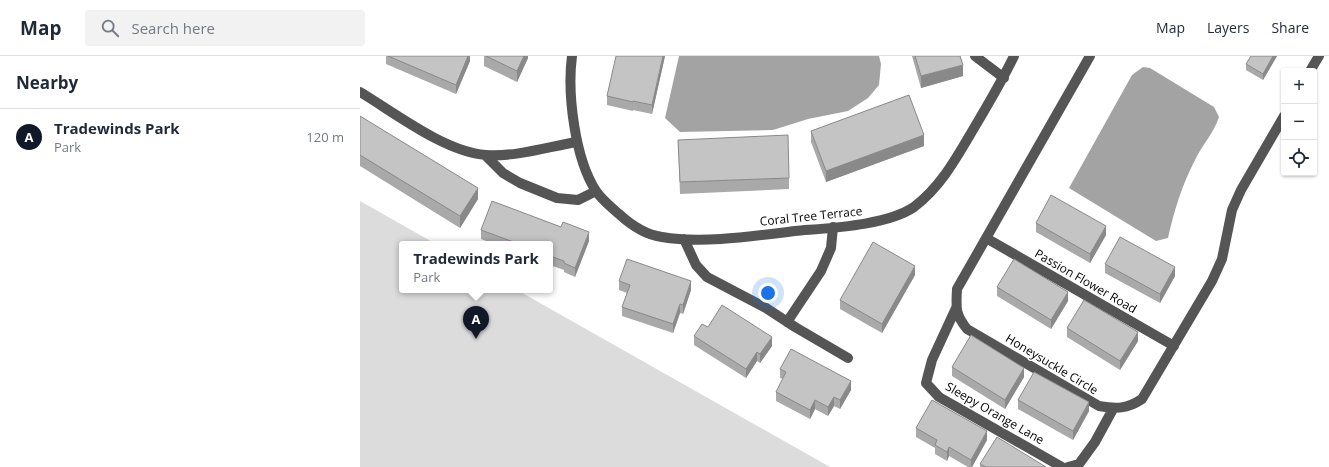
<!DOCTYPE html>
<html lang="en">
<head>
<meta charset="utf-8">
<style>
  body { margin:0; font-family:"Open Sans",sans-serif; background:#f2f2f3; color:#1f2937 }
  .controls { position:absolute; right:12px; top:12px; display:grid; overflow:hidden; border-radius:4px; box-shadow:0 1px 3px #0004 }
  .controls button { width:36px; height:36px; display:grid; place-items:center; padding:0; border:0; border-bottom:1px solid #e0e1e3; background:#fff; color:#1f2937; font:20px sans-serif }
  .you { position:absolute; left:408px; top:237px; width:14px; height:14px; margin:-10px; border:3px solid #fff; border-radius:50%; background:#1a73e8; box-shadow:0 0 0 6px #1a73e833 }
  .badge { display:grid; place-items:center; width:26px; height:26px; border-radius:50%; background:#111827; color:#fff; font-size:13px; font-weight:700 }
  .pin { position:absolute; translate:-50% -33px; filter:drop-shadow(0 1px 2px #0008) }
  .pin::after { content:''; position:absolute; top:21px; width:14px; height:12px; background:inherit; clip-path:polygon(0 0,100% 0,50% 100%) }
  .popup { position:absolute; left:39px; top:185px; width:154px; height:52px; box-sizing:border-box; display:grid; place-content:center; border-radius:4px; background:#fff; filter:drop-shadow(0 1px 3px #0005); font-size:13px; white-space:nowrap; color:#747a83 }
  .popup b { font-size:15px; color:#1f2937 }
  .popup::after { content:''; position:absolute; left:50%; top:100%; margin-left:-8px; border:8px solid transparent; border-top-color:#fff }
  .list { margin:0; padding:0; list-style:none }
  h2 { display:flex; justify-content:space-between; align-items:center; height:52px; margin:0; padding:0 16px; font-size:17px }
  h2 small { font-size:13px; font-weight:400; color:#747a83 }
  .list li { display:grid; grid-template-columns:26px 1fr auto; gap:12px; align-items:center; box-sizing:border-box; height:56px; padding:0 16px; border-top:1px solid #e0e1e3 }
  .list b { display:block; font-size:15px; white-space:nowrap }
  .list p { margin:0; font-size:13px; white-space:nowrap; color:#747a83 }
  .list em { font-size:13px; font-style:normal; color:#747a83 }
  .icon { flex:none; width:22px; height:22px; fill:none; stroke:currentColor; stroke-width:2; stroke-linecap:round; stroke-linejoin:round }
  .map { position:relative; flex:none; width:969px; height:411px; overflow:hidden }
  header { display:flex; align-items:center; gap:24px; box-sizing:border-box; height:56px; padding:0 20px; background:#fff; border-bottom:1px solid #e0e1e3 }
  header strong { font-size:19px }
  nav { display:flex; gap:22px; margin-inline-start:auto; font-size:14px }
  .search { width:280px; height:36px; background:#f2f2f3; display:flex; align-items:center; gap:10px; box-sizing:border-box; padding:0 14px; border-radius:4px; color:#747a83; font-size:15px }
  main { display:flex }
  aside { flex:1; background:#fff }
  .map>svg:first-child { display:block }
</style>
</head>
<body>
<header>
<strong>Map</strong>
<div class="search"><svg class="icon" aria-label="search" viewBox="0 0 24 24"><circle cx="10" cy="10" r="6"/><path d="M15 15l6 6"/></svg>Search here</div>
<nav><a>Map</a><a>Layers</a><a>Share</a></nav>
</header>
<main>
<aside>
<h2>Nearby<small></small></h2>
<ul class="list">
<li><span class="badge">A</span><div><b>Tradewinds Park</b><p>Park</p></div><em>120 m</em></li>
</ul>
</aside>
<div class="map">
<svg width="969" height="411" viewBox="0 0 969 411">
  <rect width="100%" height="100%" fill="#fff"/>
  <!-- green -->
  <path fill="#dcdcdc" d="M0 145 76 188H42V234H157L470 411H0Z"/>
  <!-- water -->
  <path fill="#a3a3a3" d="M319 0H519L521 8 519 29 508 42 488 55 448 63 413 74 320 76 305 62Z
    M783 11 790 12 854 51 859 61C854 77 842 89 835 104 822 129 814 155 808 182L796 185 709 132 772 19Z"/>
  <g fill="none" stroke-linecap="round" stroke-linejoin="round">
    <!-- minor -->
    <path stroke="#555" stroke-width="10" d="M212 0C207 38 215 103 236 135 242 144 251 151 259 158 271 169 286 179 302 181 342 188 394 180 435 175 468 172 526 170 554 151 583 129 599 97 617 67 630 45 643 23 654 0
      M615 0 644 22
      M730 0 597 233C596 252 595 258 607 273L739 350C757 353 767 353 782 343L852 225 862 203 872 154 881 134 924 60
      M950 15 959 0
      M0 36C35 57 85 96 126 99 156 101 187 91 217 86
      M125 99 143 117 160 127 197 142 218 144 236 135
      M626 182 814 290
      M324 183 336 209 347 221 406 252 435 271 488 302
      M596 252 572 304 566 327 579 341 702 411
      M427 266 461 215 471 192 473 171
      M708 411 719 408 735 386 753 353"/>
  </g>
  <!-- wall -->
  <path fill="#a9a9a9" d="M26 0H110V5L96 38 26 8Z
    M124 0H168V2L157 26 124 10Z
    M305 0 292 58 273 54V55L247 49V40Z
    M552 0H600L603 20 561 32Z
    M891 0H917L903 24 886 14V8Z
    M0 60 118 143 100 172 0 110Z
    M451 75 564 90 466 126 451 86Z
    M318 84 429 122V133L320 138Z
    M676 167 746 179 730 207 676 176Z
    M201 171 229 185 215 221 204 216V214L190 209V188H134L121 183V174Z
    M745 208 815 220 800 247 745 217Z
    M555 219 522 277 480 253V244Z
    M259 225 331 234 323 258 320 257 313 277 262 260V251L267 237 259 234Z
    M637 231 708 245 691 273 637 240Z
    M348 271 412 290 400 307 397 305 386 322 334 289V280Z
    M707 272 778 285 760 314 707 281Z
    M592 311 664 321 645 353 592 320Z
    M420 313 491 334 480 353 474 350 468 360 455 353 450 363 416 345V336L423 323 420 322Z
    M658 344 729 355 713 384 658 353Z
    M556 372 627 384 612 411H608L589 400 587 405 575 398V392L556 381Z
    M620 408 686 411H620Z"/>
  <!-- shaded-wall -->
  <path fill="#898989" d="M108 0H110V5L96 38V29Z
    M164 0H168V2L157 26V15Z
    M303 0H305L292 58V49Z
    M913 0H917L903 24V18Z
    M603 9V20L561 32V20Z
    M564 79V90L466 126V115Z
    M118 132V143L100 172V160Z
    M746 170V179L730 207V198Z
    M229 176V185L215 221V212Z
    M555 210V219L522 277V268Z
    M815 211V220L800 247V238Z
    M331 225V234L323 258V249Z
    M708 236V245L691 273V264Z
    M320 248V257L313 277V268Z
    M778 276V285L760 314V305Z
    M412 281V290L400 307V298Z
    M397 296V305L386 322V313Z
    M664 312V321L645 353V344Z
    M491 325V334L480 353V344Z
    M474 341V350L468 360V351Z
    M455 344V353L450 363V354Z
    M729 346V355L713 384V375Z
    M627 375V384L612 411H611V404Z
    M589 391V400L587 405V396Z"/>
  <!-- building -->
  <path fill="#c4c4c4" stroke="#898989" d="M28 0H108L96 29Z
    M126 0H164L157 15Z
    M256 0H303L292 49 273 45V46L247 40Z
    M555 0H600L603 9 561 20Z
    M891 0H913L903 18 886 8Z
    M549 39 564 79 466 115 451 75Z
    M0 60 118 132 100 160 0 99Z
    M428 79 429 122 320 126 318 84Z
    M691 139 746 170 730 198 676 167Z
    M132 145 201 171 203 166 229 176 215 212 204 207V205L190 200V188H159L121 174Z
    M760 181 815 211 800 238 745 208Z
    M513 186 555 210 522 268 480 244Z
    M267 203 331 225 323 249 320 248 313 268 262 251 270 229 259 225Z
    M654 203 708 236 691 264 637 231Z
    M724 244 778 276 760 305 707 272Z
    M362 249 412 281 400 298 397 296 386 313 334 280 342 268 348 271Z
    M611 279 664 312 645 344 592 311Z
    M431 293 491 325 480 344 474 341 468 351 455 344 450 354 416 336 426 316 420 313Z
    M674 316 729 346 713 375 658 344Z
    M572 344 627 375 611 404 589 391 587 396 575 389 577 384 556 372Z
    M637 381 686 411H626L620 408Z"/>
  <g text-anchor="middle" dominant-baseline="central" stroke-width="3" stroke-linejoin="round" paint-order="stroke">
    <!-- street labels -->
    <g font-size="12" fill="#000" stroke="#fff">
      <text transform="translate(451 160) rotate(-6)">Coral Tree Terrace</text>
      <text transform="translate(726 225) rotate(30)">Passion Flower Road</text>
      <text transform="translate(692 308) rotate(31)">Honeysuckle Circle</text>
      <text transform="translate(635 357) rotate(30)">Sleepy Orange Lane</text>
    </g>
  </g>
</svg>
<div class="controls">
<button>+</button>
<button>−</button>
<button><svg class="icon" aria-label="locate" viewBox="0 0 24 24"><circle cx="12" cy="12" r="6"/><path d="M12 2v4M12 18v4M2 12h4M18 12h4"/></svg></button>
</div>
<div class="you"></div>
<div class="pin badge" style="left:116px;top:283px">A</div>
<div class="popup"><b>Tradewinds Park</b>Park</div>
</div>
</main>
</body>
</html>
